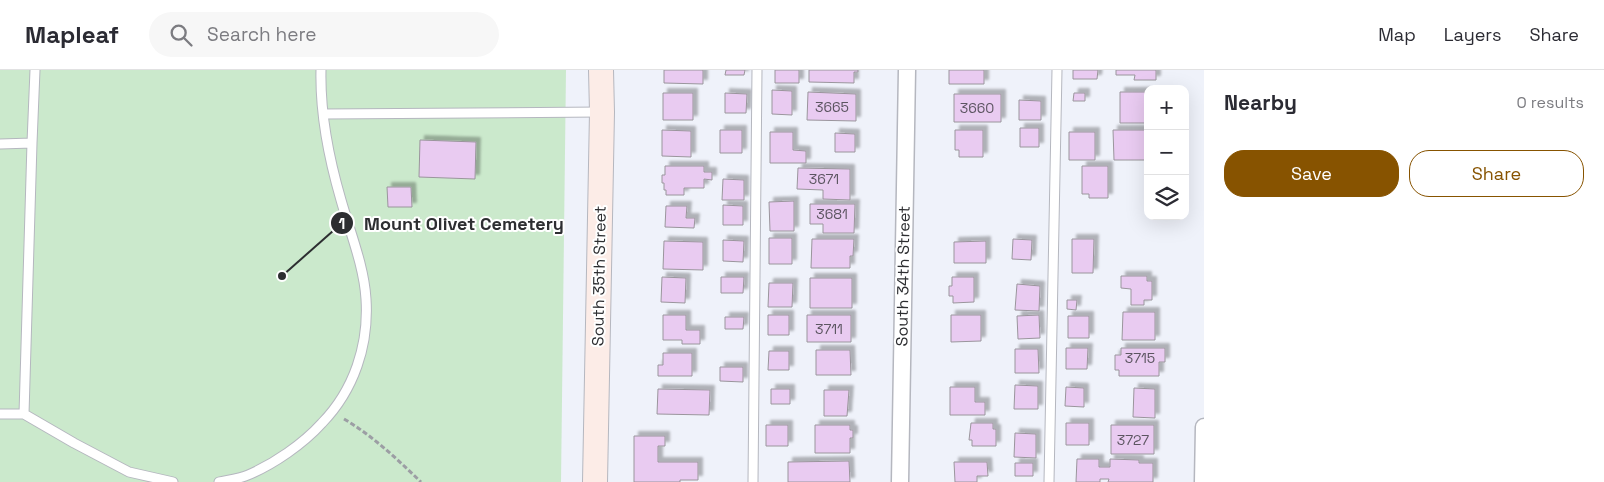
<!DOCTYPE html>
<html lang="en">
<head>
<meta charset="utf-8">
<style>
  body { margin:0; font-family:"Space Grotesk",sans-serif; background:#f7f7f7; color:#2b2b33 }
  .controls { position:absolute; right:15px; top:15px; display:grid; overflow:hidden; border-radius:10px; box-shadow:0 5px 20px #0002 }
  .controls button { width:45px; height:45px; display:grid; place-items:center; padding:0; border:0; border-bottom:1px solid #e1e1e2; background:#fff; color:#2b2b33; font:25px sans-serif }
  .list { margin:0; padding:0; list-style:none }
  h2 { display:flex; justify-content:space-between; align-items:center; height:65px; margin:0; padding:0 20px; font-size:21px }
  h2 small { font-size:16px; font-weight:400; color:#7c7c81 }
  .actions { display:flex; gap:10px; padding:15px 20px }
  .actions a { flex:1; padding:11px 0; border:1px solid #875300; border-radius:20px; text-align:center; font-size:18px; color:#875300 }
  .actions .main { background:#875300; color:#fff }
  .icon { flex:none; width:28px; height:28px; fill:none; stroke:currentColor; stroke-width:2; stroke-linecap:round; stroke-linejoin:round }
  .map { position:relative; flex:none; width:1204px; height:412px; overflow:hidden }
  header { display:flex; align-items:center; gap:30px; box-sizing:border-box; height:70px; padding:0 25px; background:#fff; border-bottom:1px solid #e1e1e2 }
  header strong { font-size:24px }
  nav { display:flex; gap:28px; margin-inline-start:auto; font-size:18px }
  .search { width:350px; height:45px; background:#f7f7f7; display:flex; align-items:center; gap:12px; box-sizing:border-box; padding:0 18px; border-radius:28px; color:#7c7c81; font-size:19px }
  main { display:flex }
  aside { flex:1; background:#fff }
  .map>svg:first-child { display:block }
</style>
</head>
<body>
<header>
<strong>Mapleaf</strong>
<div class="search"><svg class="icon" aria-label="search" viewBox="0 0 24 24"><circle cx="10" cy="10" r="6"/><path d="M15 15l6 6"/></svg>Search here</div>
<nav><a>Map</a><a>Layers</a><a>Share</a></nav>
</header>
<main>
<div class="map">
<svg width="1204" height="412" viewBox="0 0 1204 412">
  <defs>
    <filter id="shadow"><feDropShadow dx="4.5" dy="-4.5" stdDeviation="1" flood-color="#0004"/></filter>
  </defs>
  <rect width="100%" height="100%" fill="#eff2fa"/>
  <!-- green -->
  <path fill="#cbe9cc" d="M0 0H566L561 412H0Z"/>
  <!-- building -->
  <path fill="#e9cbf1" stroke="#9a959c" filter="url(#shadow)" d="M664 0H703V14L664 13Z
    M726 0H745L744 5H725Z
    M775 0H799V13H775Z
    M809 0H858V2H854V13L809 12Z
    M949 0H984V14H949Z
    M1073 0H1098L1097 9H1073Z
    M1116 0H1156V10H1134L1135 5H1116Z
    M772 20 792 21V45L772 44Z
    M808 22 856 24V51L807 50Z
    M1120 22H1148V53H1120Z
    M663 23H693V50H663Z
    M725 23 747 24 746 43H725Z
    M1074 23H1085V31H1073Z
    M954 24H1001V52H954Z
    M1019 30 1041 31V50H1019Z
    M1020 58H1039V77H1020Z
    M662 60 691 61V87L662 86Z
    M720 60H742V83H720Z
    M955 60H983V87H959V80H955Z
    M1113 60H1148V90H1114Z
    M770 62H793V80L806 81V93H770Z
    M1069 62H1095V90H1069Z
    M835 63 855 64V82H835Z
    M420 70 476 72 475 109 419 107Z
    M665 96H704V102H712V110L704 109V118H684V125H666V120H664V113H662V105H665Z
    M1082 96H1108V128H1089V124H1082Z
    M798 98 850 99V130L823 129V120L797 119Z
    M723 109 744 110V130H722Z
    M387 117H411L412 137H388Z
    M794 131V161H770L769 132Z
    M810 134H855L854 163H823V154H810Z
    M723 135 743 136V155H723Z
    M666 136H687L686 148H695L694 158 665 157Z
    M769 168H792V194H769Z
    M812 169H854L853 186H850V198H811Z
    M1013 169 1032 170 1031 190 1012 189Z
    M1072 169H1094L1093 203H1072Z
    M723 170 744 171 743 192 723 191Z
    M664 171 703 172V200L663 199Z
    M986 171V193H954V172Z
    M1121 206H1147V211H1152V230H1144V235H1131V219L1121 218Z
    M662 207 686 208 685 233 661 232Z
    M721 207H744L743 223H721Z
    M952 207H974V232L953 233V226H949V216H952Z
    M810 208H852V238H810Z
    M769 213H793L792 237H768Z
    M1017 214 1040 216 1039 241 1015 240Z
    M1067 230H1077L1076 240 1067 239Z
    M1123 242H1155V270H1122Z
    M663 245H686V260H700V274H682V270H663Z
    M768 245H789V265H768Z
    M807 245H851V272H807Z
    M951 245H981V271L951 272Z
    M1039 245 1040 268 1018 269 1017 246Z
    M1068 246H1089V268H1068Z
    M725 247H744L743 259H725Z
    M1066 278H1088L1087 299H1066Z
    M1121 278H1165V292H1159V306H1119V300H1115V285H1121Z
    M1015 279H1038L1039 303H1015Z
    M816 280H850L851 305H816Z
    M769 281H789V300H768Z
    M663 283H692V306H658V295H663Z
    M720 297H743V312L720 311Z
    M1015 315 1038 316V339H1014Z
    M950 317H975V332H985V345H950Z
    M1066 317 1084 318V337L1065 336Z
    M1134 318 1155 319V348L1133 347Z
    M658 319 710 320 709 345 657 344Z
    M771 319H790V334H771Z
    M824 320H849L847 346H824Z
    M971 353H993V359H996V376H972V370H969Z
    M1066 353H1089V375H1066Z
    M766 355H788V376H766Z
    M815 355H850V360H853V368H850V383H815Z
    M1111 355H1154V384H1111Z
    M1015 363 1036 364V388L1014 387Z
    M634 366H665V376H658V392H698V410H680V412H634Z
    M1077 389H1099V397H1110V389L1139 390V393H1153V412H1108L1109 409H1100V412H1076Z
    M849 391 850 412H788V392Z
    M954 392H987L988 406H977V412H955Z
    M1015 393H1033V406H1015Z"/>
  <g fill="none" stroke-linecap="round" stroke-linejoin="round">
    <!-- lane casing -->
    <g stroke="#b5b7bf" stroke-width="11">
      <path id="lane" d="M324 44 601 42
        M0 74 32 73 35 0
        M0 344H24L32 73
        M24 344 74 373 129 402 173 412
        M219 412C228 410 239 409 248 405 274 394 303 374 322 353 354 320 369 275 366 229 364 196 350 162 341 130 329 89 320 43 321 0
        M753 412 757 0
        M1049 412 1057 0"/>
    </g>
    <!-- street casing -->
    <g stroke="#b5b7bf" stroke-width="19">
      <path id="street" d="M900 412 907 0
        M1203 412 1204 357"/>
    </g>
    <!-- secondary casing -->
    <g stroke="#b5b7bf" stroke-width="26">
      <path id="secondary" d="M595 412 602 42 601 0"/>
    </g>
    <!-- path -->
    <path stroke="#9c9ea4" stroke-width="3" stroke-dasharray="5 2.5" stroke-linecap="butt" d="M344 349C373 366 397 389 421 412"/>
    <!-- lane -->
    <use href="#lane" stroke="#fff" stroke-width="9"/>
    <!-- street -->
    <use href="#street" stroke="#fff" stroke-width="16"/>
    <!-- secondary -->
    <use href="#secondary" stroke="#fcece7" stroke-width="24"/>
  </g>
  <g text-anchor="middle" dominant-baseline="central" stroke-width="4" stroke-linejoin="round" paint-order="stroke">
    <!-- number labels -->
    <g font-size="14" fill="#5c5561">
      <text x="832" y="37">3665</text>
      <text x="977" y="38">3660</text>
      <text x="824" y="109">3671</text>
      <text x="832" y="144">3681</text>
      <text x="829" y="259">3711</text>
      <text x="1140" y="288">3715</text>
      <text x="1133" y="370">3727</text>
    </g>
    <!-- street labels -->
    <g font-size="16" fill="#2d2e31" stroke="#fff">
      <text transform="translate(599 206) rotate(-89)">South 35th Street</text>
      <text transform="translate(903 206) rotate(-89)">South 34th Street</text>
    </g>
  </g>
  <!-- callouts -->
  <path fill="none" stroke="#2d2e31" stroke-width="2" d="M282 206L342 153"/>
  <g fill="#2d2e31" stroke="#fff" stroke-width="2">
    <circle cx="282" cy="206" r="5"/>
    <circle cx="342" cy="153" r="12"/>
  </g>
  <g font-size="15" text-anchor="middle" font-weight="bold" fill="#fff">
    <text x="342" y="159">1</text>
  </g>
  <g font-size="18" text-anchor="middle" font-weight="bold" fill="#2d2e31" stroke="#fff" stroke-width="4" stroke-linejoin="round" paint-order="stroke">
    <text x="464" y="160">Mount Olivet Cemetery</text>
  </g>
</svg>
<div class="controls">
<button>+</button>
<button>−</button>
<button><svg class="icon" aria-label="layers" viewBox="0 0 24 24"><path d="M12 4l9 5-9 5-9-5zM3 14l9 5 9-5"/></svg></button>
</div>
</div>
<aside>
<h2>Nearby<small>0 results</small></h2>
<ul class="list">
</ul>
<div class="actions"><a class="main">Save</a><a>Share</a></div>
</aside>
</main>
</body>
</html>
